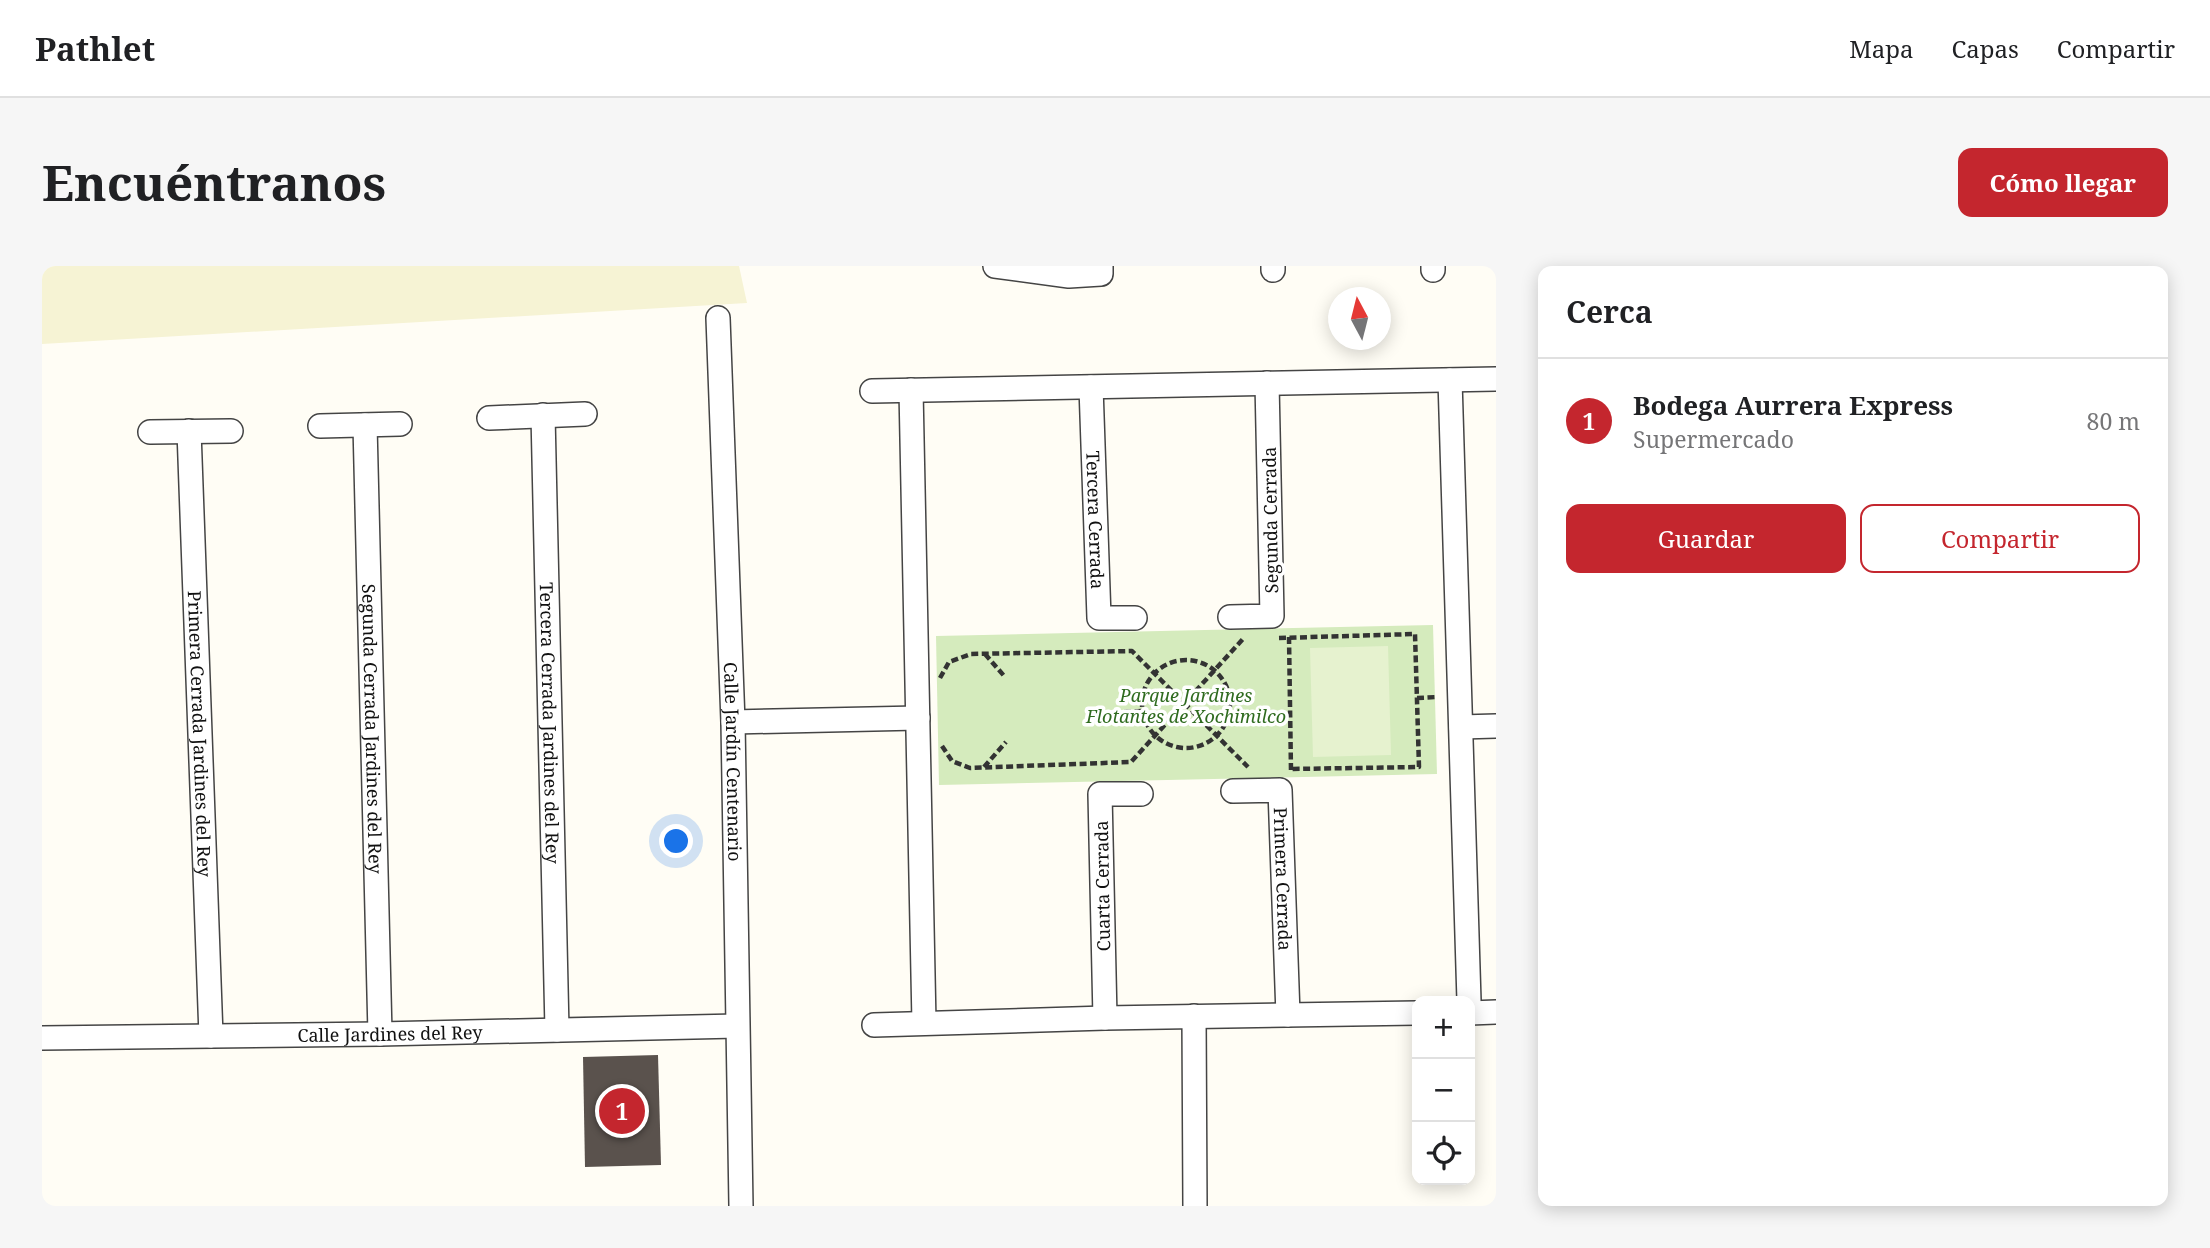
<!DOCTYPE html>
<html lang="es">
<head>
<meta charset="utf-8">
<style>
  body { margin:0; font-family:"Noto Serif",serif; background:#f6f6f6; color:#202124 }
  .controls { position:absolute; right:21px; bottom:21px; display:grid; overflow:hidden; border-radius:14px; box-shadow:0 4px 18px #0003 }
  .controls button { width:63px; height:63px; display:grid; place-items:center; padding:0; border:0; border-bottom:2px solid #e0e0e0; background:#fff; color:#202124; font:35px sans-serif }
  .compass { position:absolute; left:1286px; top:21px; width:63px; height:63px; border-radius:50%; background:#fff; box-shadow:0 4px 18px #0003; rotate:353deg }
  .you { position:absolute; left:635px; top:576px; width:24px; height:24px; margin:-18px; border:5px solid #fff; border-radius:50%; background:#1a73e8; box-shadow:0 0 0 10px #1a73e833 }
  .badge { display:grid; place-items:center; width:46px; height:46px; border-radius:50%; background:#c4262e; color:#fff; font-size:23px; font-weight:700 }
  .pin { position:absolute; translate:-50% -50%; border:4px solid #fff; box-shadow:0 2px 7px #0006 }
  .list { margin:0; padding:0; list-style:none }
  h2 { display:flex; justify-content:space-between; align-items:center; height:91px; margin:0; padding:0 28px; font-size:30px }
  h2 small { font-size:23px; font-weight:400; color:#757577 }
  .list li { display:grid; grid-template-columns:46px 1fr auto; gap:21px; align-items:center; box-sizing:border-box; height:126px; padding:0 28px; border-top:2px solid #e0e0e0 }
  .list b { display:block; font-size:26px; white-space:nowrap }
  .list p { margin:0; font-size:23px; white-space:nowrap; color:#757577 }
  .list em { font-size:23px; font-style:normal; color:#757577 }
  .actions { display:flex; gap:14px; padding:21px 28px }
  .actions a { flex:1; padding:16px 0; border:2px solid #c4262e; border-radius:14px; text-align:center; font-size:24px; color:#c4262e }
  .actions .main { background:#c4262e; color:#fff }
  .icon { flex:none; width:38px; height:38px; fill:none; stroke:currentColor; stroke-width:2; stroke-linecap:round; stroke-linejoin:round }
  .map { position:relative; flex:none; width:1454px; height:940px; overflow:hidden; border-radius:14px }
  header { display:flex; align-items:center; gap:42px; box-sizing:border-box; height:98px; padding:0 35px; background:#fff; border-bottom:2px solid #e0e0e0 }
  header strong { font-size:33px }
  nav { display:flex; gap:38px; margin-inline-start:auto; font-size:24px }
  .intro { display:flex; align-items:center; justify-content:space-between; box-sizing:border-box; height:168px; padding:0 42px }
  h1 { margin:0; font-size:49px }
  .button { padding:18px 32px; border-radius:14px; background:#c4262e; color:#fff; font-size:24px; font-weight:700 }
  main { display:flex; gap:42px; padding:0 42px }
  aside { flex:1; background:#fff; border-radius:14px; box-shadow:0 4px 18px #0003 }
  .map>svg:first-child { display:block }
</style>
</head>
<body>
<header>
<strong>Pathlet</strong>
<nav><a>Mapa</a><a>Capas</a><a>Compartir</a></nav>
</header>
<div class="intro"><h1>Encuéntranos</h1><a class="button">Cómo llegar</a></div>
<main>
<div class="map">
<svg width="1454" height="940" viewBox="0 0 1454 940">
  <rect width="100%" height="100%" fill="#fffdf5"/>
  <!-- farmland -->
  <path fill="#f6f3d4" d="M0 0H697L705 37 0 78Z"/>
  <!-- green -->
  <path fill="#d5ebbd" d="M1391 359 1395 508 897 519 894 370Z"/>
  <!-- pitch -->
  <path fill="#e6f2cf" d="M1346 380 1349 489 1271 491 1268 382Z"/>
  <!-- building -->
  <path fill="#5a524d" d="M616 789 619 899 543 901 541 791Z"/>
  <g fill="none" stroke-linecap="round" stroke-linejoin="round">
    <!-- minor casing -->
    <g stroke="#444" stroke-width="26">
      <g id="minor">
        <path d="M953 0 1027 10 1059 8V0"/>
        <path d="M1231 4V0"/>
        <path d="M1391 4V0"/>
        <path id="s1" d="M676 52 691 456 699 940"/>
        <path d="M1408 114 1427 735"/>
        <path id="s2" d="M1049 121 1057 352H1093"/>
        <path d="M869 124 882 757"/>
        <path d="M830 125 1454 113"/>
        <path id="s3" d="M501 149 515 764"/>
        <path d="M447 152 543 148"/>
        <path id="s4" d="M323 159 338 768"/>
        <path d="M278 160 358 158"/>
        <path id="s5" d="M147 165 169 770"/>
        <path d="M108 166 189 165"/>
        <path d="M1188 351 1230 350 1225 117"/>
        <path d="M691 456 876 452"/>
        <path d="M1419 461 1454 460"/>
        <path id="s6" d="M1191 525 1238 524 1246 749"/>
        <path d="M1428 747 1454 746"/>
        <path d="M1152 750 1153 940"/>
        <path d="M1063 752 1058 528H1099"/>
        <path d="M832 759 1063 752 1375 747"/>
        <path id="s7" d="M0 772 338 768 695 760"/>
      </g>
    </g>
    <!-- path -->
    <path stroke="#333" stroke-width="4.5" stroke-dasharray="7 3.5" stroke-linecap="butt" d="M1247 371 1249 505
      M1237 372 1373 368 1377 501 1249 503
      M943 388 963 411
      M1100 438a44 44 0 1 1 88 0a44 44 0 1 1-88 0Z
      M898 412 907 396 929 388 1090 385 1142 437
      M1375 432 1395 431
      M1142 437 1206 501
      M1082 446 1101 445
      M900 480 910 495 928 502 1089 496 1201 373
      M942 501 964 476"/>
    <!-- minor -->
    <use href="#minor" stroke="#fff" stroke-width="23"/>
  </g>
  <g text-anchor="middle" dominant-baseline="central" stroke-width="7" stroke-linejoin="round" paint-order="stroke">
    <!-- street labels -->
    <g font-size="18" fill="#111" stroke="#fff">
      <text transform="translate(1228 254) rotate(-91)">Segunda Cerrada</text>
      <text stroke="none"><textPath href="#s2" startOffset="133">Tercera Cerrada</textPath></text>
      <text stroke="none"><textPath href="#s3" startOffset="308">Tercera Cerrada Jardines del Rey</textPath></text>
      <text stroke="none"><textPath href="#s4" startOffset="304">Segunda Cerrada Jardines del Rey</textPath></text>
      <text stroke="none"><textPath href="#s5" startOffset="303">Primera Cerrada Jardines del Rey</textPath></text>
      <text stroke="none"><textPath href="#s1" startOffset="444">Calle Jardín Centenario</textPath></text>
      <text stroke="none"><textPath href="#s6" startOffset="136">Primera Cerrada</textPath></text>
      <text transform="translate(1060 620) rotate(-91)">Cuarta Cerrada</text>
      <text stroke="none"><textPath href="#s7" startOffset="348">Calle Jardines del Rey</textPath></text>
    </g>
    <!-- park labels -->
    <g font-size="18" font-style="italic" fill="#2f6b1f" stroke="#fff">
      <text x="1144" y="429">Parque Jardines<tspan x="1144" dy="21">Flotantes de Xochimilco</tspan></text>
    </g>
  </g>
</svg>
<div class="controls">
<button>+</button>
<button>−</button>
<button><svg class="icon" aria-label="locate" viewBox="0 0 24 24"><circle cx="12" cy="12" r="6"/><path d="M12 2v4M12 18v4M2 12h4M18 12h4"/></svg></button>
</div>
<svg class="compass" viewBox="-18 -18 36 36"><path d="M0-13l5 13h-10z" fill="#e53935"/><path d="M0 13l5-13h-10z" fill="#757577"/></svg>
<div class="you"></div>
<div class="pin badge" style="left:580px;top:845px">1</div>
</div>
<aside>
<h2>Cerca<small></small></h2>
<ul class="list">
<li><span class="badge">1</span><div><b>Bodega Aurrera Express</b><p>Supermercado</p></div><em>80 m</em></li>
</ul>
<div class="actions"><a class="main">Guardar</a><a>Compartir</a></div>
</aside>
</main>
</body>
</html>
